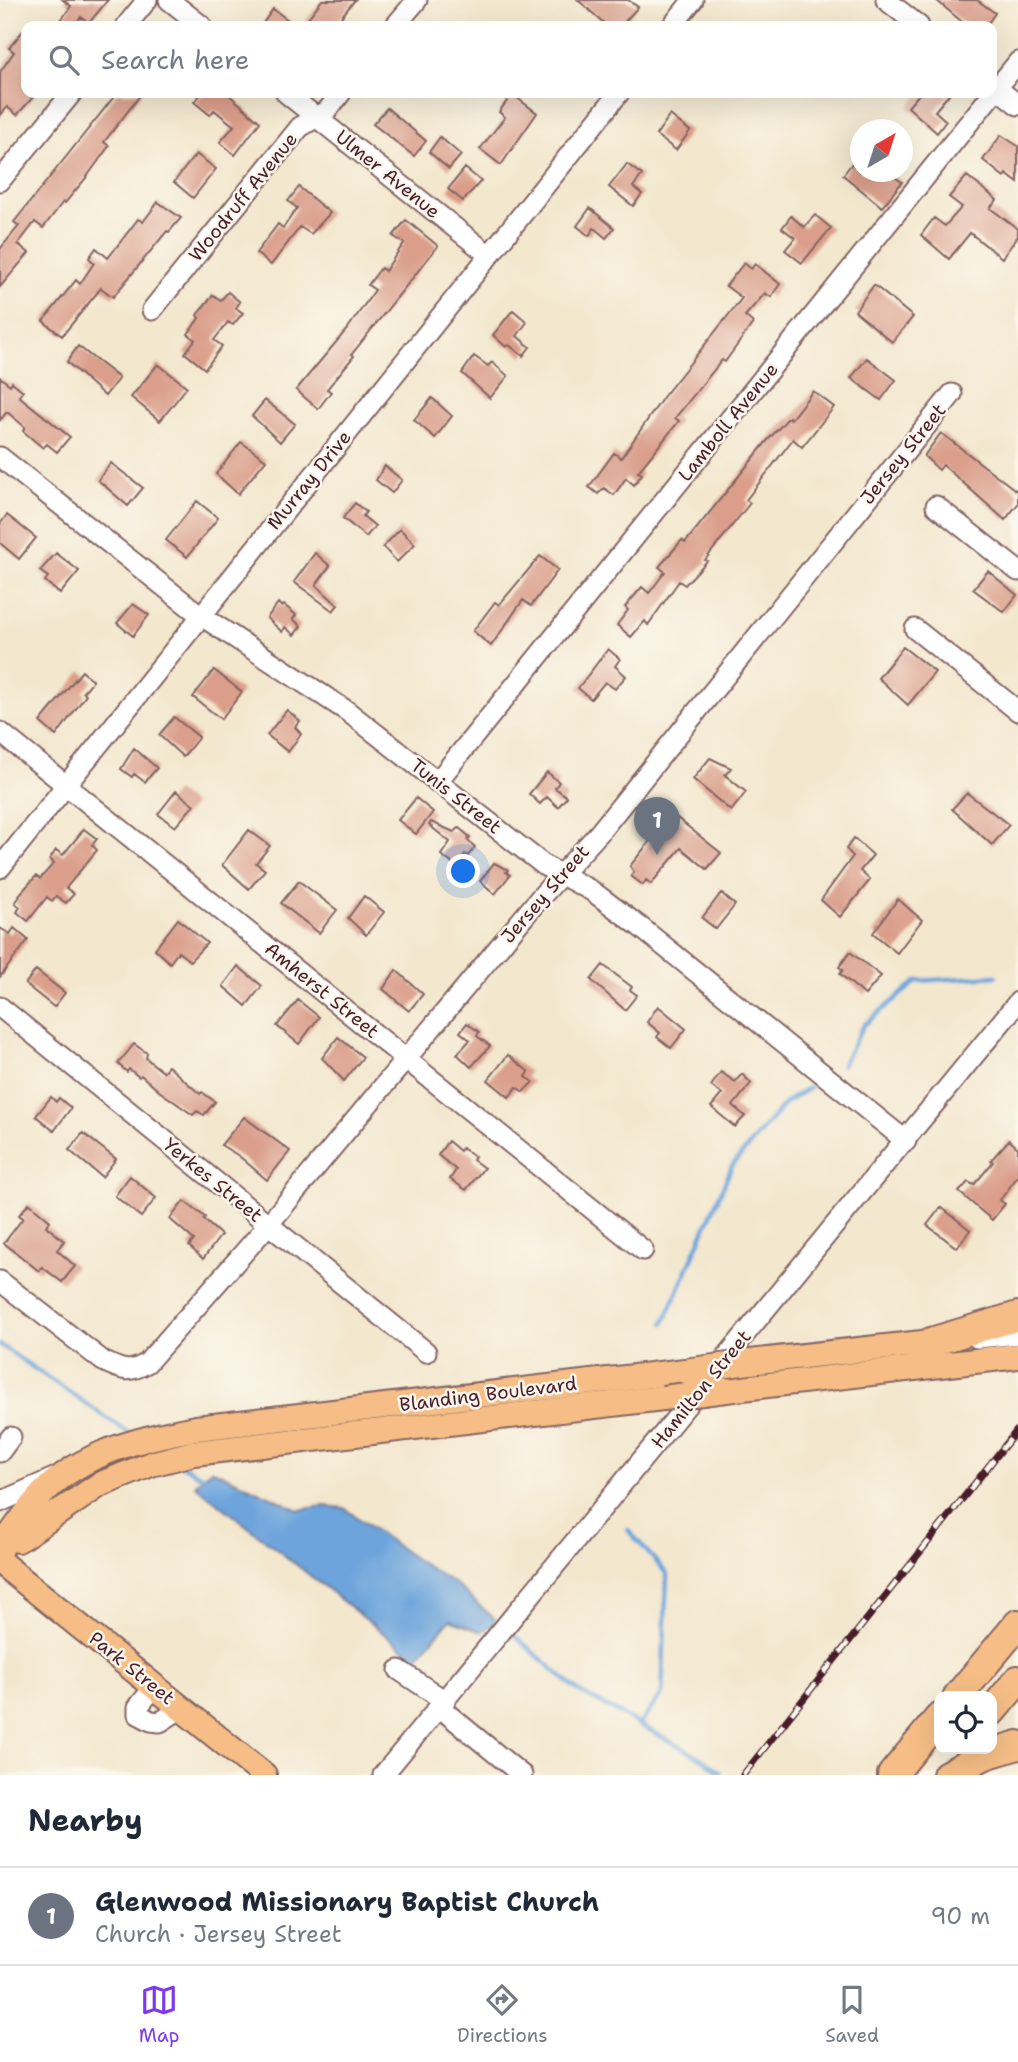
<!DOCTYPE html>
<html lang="en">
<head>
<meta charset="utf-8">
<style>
  body { margin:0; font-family:"Shantell Sans",sans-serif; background:#f2f2f3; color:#1f2937 }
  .controls { position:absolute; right:21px; bottom:21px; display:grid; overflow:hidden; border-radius:14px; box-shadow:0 7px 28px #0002 }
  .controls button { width:63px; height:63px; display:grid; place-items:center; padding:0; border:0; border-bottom:2px solid #e0e1e3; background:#fff; color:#1f2937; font:35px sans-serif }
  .compass { position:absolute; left:850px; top:119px; width:63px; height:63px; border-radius:50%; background:#fff; box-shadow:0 7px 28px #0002; rotate:39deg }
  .you { position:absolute; left:464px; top:872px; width:24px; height:24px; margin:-18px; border:5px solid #fff; border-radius:50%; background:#1a73e8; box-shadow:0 0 0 10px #1a73e833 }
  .badge { display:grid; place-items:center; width:46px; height:46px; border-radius:50%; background:#7c3aed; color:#fff; font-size:23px; font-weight:700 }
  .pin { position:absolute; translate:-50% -58px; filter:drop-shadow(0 2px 4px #0008) }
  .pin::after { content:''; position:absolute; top:37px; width:24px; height:21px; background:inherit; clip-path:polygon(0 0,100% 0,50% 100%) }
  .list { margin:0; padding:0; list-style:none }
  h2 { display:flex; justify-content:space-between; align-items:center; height:91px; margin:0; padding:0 28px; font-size:30px }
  h2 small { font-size:23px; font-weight:400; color:#747a83 }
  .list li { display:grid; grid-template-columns:46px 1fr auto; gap:21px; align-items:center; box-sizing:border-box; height:98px; padding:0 28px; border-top:2px solid #e0e1e3 }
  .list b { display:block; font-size:26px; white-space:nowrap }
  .list p { margin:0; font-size:23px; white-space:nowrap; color:#747a83 }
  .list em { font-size:23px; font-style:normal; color:#747a83 }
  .icon { flex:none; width:38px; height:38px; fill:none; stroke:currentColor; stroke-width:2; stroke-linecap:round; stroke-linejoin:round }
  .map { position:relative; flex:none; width:1018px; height:1775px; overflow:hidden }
  .search { position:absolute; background:#fff; box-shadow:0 7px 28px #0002; left:21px; right:21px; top:21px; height:77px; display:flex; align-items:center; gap:18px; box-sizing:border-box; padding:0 24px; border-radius:14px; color:#747a83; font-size:26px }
  .sheet { height:189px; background:#fff }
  nav { display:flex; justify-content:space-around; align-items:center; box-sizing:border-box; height:98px; border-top:2px solid #e0e1e3; background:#fff; font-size:19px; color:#747a83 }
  nav a { display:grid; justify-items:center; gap:4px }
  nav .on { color:#7c3aed }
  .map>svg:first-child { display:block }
</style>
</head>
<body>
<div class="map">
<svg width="1018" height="1775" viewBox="0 0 1018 1775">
  <rect width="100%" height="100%" fill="#fbf7ec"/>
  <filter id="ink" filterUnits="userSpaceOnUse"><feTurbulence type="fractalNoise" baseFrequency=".0143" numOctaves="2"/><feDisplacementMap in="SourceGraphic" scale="14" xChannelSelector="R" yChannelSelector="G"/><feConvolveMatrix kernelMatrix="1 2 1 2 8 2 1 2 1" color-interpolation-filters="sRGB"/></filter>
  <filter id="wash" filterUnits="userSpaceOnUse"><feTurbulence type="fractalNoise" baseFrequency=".00686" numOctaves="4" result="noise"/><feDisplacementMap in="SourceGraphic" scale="28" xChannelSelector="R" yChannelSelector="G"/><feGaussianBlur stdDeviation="1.57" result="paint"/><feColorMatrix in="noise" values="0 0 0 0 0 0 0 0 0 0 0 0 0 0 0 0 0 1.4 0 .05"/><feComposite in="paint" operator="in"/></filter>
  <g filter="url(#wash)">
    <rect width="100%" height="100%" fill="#f3e7ce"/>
    <!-- water -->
    <path fill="#6da4db" stroke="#5c6283" stroke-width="2" d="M211 1469 299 1510 323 1506 344 1508 415 1559 455 1584 495 1619 492 1625 481 1632 450 1620 416 1659 195 1485Z"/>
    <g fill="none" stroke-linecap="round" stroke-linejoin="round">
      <!-- stream -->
      <path stroke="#6da4db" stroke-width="4.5" d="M842 1065 864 1025 917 981 996 976
        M664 1323 732 1166 785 1103 810 1087
        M0 1345 129 1433
        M182 1465 203 1477
        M628 1530 667 1574 662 1694 639 1725
        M509 1631 578 1691 701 1758 720 1772"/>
    </g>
    <g id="blocks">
      <!-- building -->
      <path fill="#da9e8a" d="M63 0H108L89 23 81 17 74 26H57L71 6Z
        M322 0H355L334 26H302Z
        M578 0H628L638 7 621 26H607Z
        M936 0H977L995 13 986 26H967Z
        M273 9 296 26H261Z
        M26 27V93L35 95 17 115 7 107 0 116V72L14 52 9 48Z
        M117 93H142L104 142 109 146 86 178 65 203 63 202 43 228 35 222 18 244 29 253 0 287V249L19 226 14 222Z
        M202 93H227L260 122 235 155 220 142 234 126 214 110 210 115 194 102Z
        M920 93H950L935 111 946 121 937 133 908 107Z
        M512 94 537 113 501 165 480 149 505 117 499 112Z
        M387 108 426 141 414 156 373 124Z
        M670 115 690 131 676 150 656 135Z
        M1001 135 1018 146V183L1006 174 1004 177 983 160Z
        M440 137 461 155 449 169 429 152Z
        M860 153V172H887L902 182 882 207 843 175Z
        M196 154 216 169 193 198 174 182Z
        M627 164 642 175 633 187 642 194 633 206 609 187Z
        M465 168 481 181 463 201 448 189Z
        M967 176 997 200 990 208 1018 229V236L1002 258 970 233 949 259 921 235 934 218 945 226 962 207 949 197Z
        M299 187 330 213 311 234 300 227 271 265 256 253 278 224 283 228 297 208 288 201Z
        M158 202 181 218 169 232 167 231 113 297 101 288 62 336 43 321 76 280 80 284 94 263 89 258 96 248 108 258 138 219 143 222Z
        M590 208 614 228 606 238 594 228 589 236 577 226Z
        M815 215 831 228 802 263 785 250 795 238 782 228 791 216 804 227Z
        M406 220 438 246 352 354 354 356 327 389 331 392 318 409 296 390 348 328 375 290 368 285 381 268 385 271 404 243 393 236Z
        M744 263 751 269 755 264 780 284 771 297 765 293 745 316 753 323 725 362 722 360 675 418 679 421 638 472 642 474 634 485 626 478 614 495 604 488 598 494 589 487 614 453 621 458 664 396 742 298 726 286Z
        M874 285 913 317 892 342 855 311Z
        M228 292 240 302 236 308 243 313 233 325 228 322 214 340 222 346 205 369 185 353 195 340 188 334 199 318 197 315 213 295 221 300Z
        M513 310 527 322 517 336 530 347 523 356 509 345 506 347 493 335Z
        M78 346 119 378 105 396 67 362Z
        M474 356 488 366 492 362 508 376 490 398 462 373Z
        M867 358 896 380 881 400 851 378Z
        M158 364 187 387 160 421 131 397Z
        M0 377 10 385 12 382 23 391 19 396 70 437 57 452 47 444 43 448 23 431 25 427 7 412 0 420Z
        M813 391 834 407 802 447 793 439 746 500 750 503 705 560 707 561 685 585 679 581 648 625 645 621 631 637 617 625 628 610 625 607 642 587 649 593 665 572 659 567 682 540 685 543 767 441 789 417 791 419Z
        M432 398 452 416 435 438 414 420Z
        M265 400 295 424 280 442 252 416Z
        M941 433 1018 492V504L1005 520 943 465 939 470 924 456Z
        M241 442 266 460 238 494 216 474Z
        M111 463 143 488 128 506 98 480Z
        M385 466 402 480 392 493 376 480Z
        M197 501 218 518 187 557 166 540Z
        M355 503 366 512 363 516 375 526 366 537 343 518Z
        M7 515 36 538 19 559 0 543V524Z
        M400 529 415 544 397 562 383 547Z
        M56 553 79 571 60 594 45 581 48 577 40 571Z
        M315 553 330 566 316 585 338 605 333 611 294 582Z
        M540 556 558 570 531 606 523 600 491 646 473 631 495 602 499 605Z
        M988 571 1017 595 1004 612 973 589Z
        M278 603 282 607 284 605 296 615 293 619 301 626 294 635 285 627 282 632 267 618Z
        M133 604 149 615 133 636 117 623Z
        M903 647 935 672 908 705 878 678Z
        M608 649 620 659 615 666 626 676 615 689 605 682 591 699 578 688Z
        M214 670 242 692 221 719 193 697Z
        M82 671 93 681 83 692 86 695 56 736 40 722Z
        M287 710 300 721 295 727 301 734 288 752 267 735Z
        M174 717 199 737 183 757 159 735Z
        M134 748 157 768 145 782 134 774 132 777 121 769Z
        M710 758 731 768 725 775 746 792 731 811 693 779Z
        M547 772 559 782 555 788 567 797 558 807 547 797 540 804 529 794Z
        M176 791 194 805 175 827 158 814Z
        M967 793 1009 825 992 845 952 809Z
        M416 798 433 812 416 834 398 820Z
        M672 814 721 853 707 869 681 848 651 884 646 880 643 885 631 876 634 872 630 866Z
        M431 822 454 832 459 828 470 837 467 840 475 847 468 856 465 854 456 866 441 855 450 842 429 825Z
        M84 829 97 839 92 845 97 850 66 888 74 894 66 903 56 896 52 901 47 897 28 921 17 912 20 907 15 903 20 896 19 895 36 876 40 879 54 863 50 859 56 850 63 855Z
        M249 830 270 846 256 863 265 870 249 889 222 865Z
        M854 838 873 855 860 871 870 880 840 917 821 900 853 856 846 849Z
        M494 863 508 870 506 872 510 875 495 894 480 881Z
        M299 881 337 910 319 933 281 903Z
        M721 893 735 905 716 929 702 918Z
        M364 896 384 912 366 935 348 918Z
        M898 899 922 920 897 953 873 933Z
        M178 919 207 943 190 961 178 952 170 963 155 949Z
        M0 928 10 934 14 928 28 940 0 977Z
        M850 952 881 976 865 995 840 974 843 970 839 967Z
        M603 965 632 987 630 990 637 995 625 1010 591 980Z
        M238 966 262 986 246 1006 223 986Z
        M36 970 65 993 54 1007 25 984Z
        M396 970 423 994 409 1011 383 989Z
        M298 1000 319 1017 299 1044 277 1026Z
        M658 1006 686 1029 671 1048 657 1037 660 1033 647 1022Z
        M467 1023 479 1032 477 1036 490 1046 471 1067 457 1054 470 1040 460 1032Z
        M338 1037 363 1057 344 1081 322 1058Z
        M134 1044 147 1053 146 1058 163 1072 168 1066 200 1094 202 1092 215 1102 204 1115 197 1111 193 1115 159 1091 141 1075 139 1077 129 1069 127 1072 118 1064Z
        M508 1055 529 1072 526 1077 533 1082 523 1092 517 1087 509 1097 488 1080Z
        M721 1072 735 1082 742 1074 751 1083 733 1106 745 1116 735 1127 711 1107 722 1094 711 1086Z
        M51 1097 56 1102 59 1098 71 1108 54 1131 36 1116Z
        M244 1117 290 1151 267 1180 239 1156 221 1145Z
        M83 1133 116 1159 102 1177 69 1150Z
        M1009 1140 1018 1148V1176L1000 1200 1005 1204 992 1220 959 1192 968 1182 974 1185 993 1162 991 1160Z
        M448 1141 460 1151 462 1148 475 1157 473 1160 484 1168 466 1190 450 1179 456 1170 438 1155Z
        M130 1176 156 1198 141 1217 115 1196Z
        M184 1201 205 1217 203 1219 221 1235 203 1259 189 1246 194 1240 170 1219Z
        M29 1203 50 1221 46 1226 64 1241 57 1250 75 1266 62 1282 42 1267 39 1271 4 1243 23 1218 19 1215Z
        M941 1207 970 1230 957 1248 927 1225Z"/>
    </g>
  </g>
  <g filter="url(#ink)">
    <use href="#blocks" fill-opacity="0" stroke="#856564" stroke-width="2"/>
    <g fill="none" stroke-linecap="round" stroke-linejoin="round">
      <!-- minor casing -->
      <g stroke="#856564" stroke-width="23">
        <path id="minor" d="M169 0 202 26
          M886 0 919 26
          M126 26 147 0
          M395 26 417 0
          M672 26 693 0
          M992 84 1018 105
          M286 93 489 255
          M0 181 72 93
          M152 310 300 127 327 111 341 93
          M0 457 200 615 347 711 545 866 592 891 639 926 906 1141
          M936 506 1018 571
          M915 629 1018 711
          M0 732 643 1250
          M437 782 1018 62
          M0 868 619 93
          M0 1007 426 1352
          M0 1281 103 1361C121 1370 129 1374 147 1363L268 1225 538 900 599 833 952 394
          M977 1338 1018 1334
          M0 1452 11 1437
          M0 1502 54 1478
          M399 1670 445 1701
          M155 1686 138 1707V1714L151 1721 160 1722 182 1708
          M439 1707 522 1775
          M383 1775 1018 1002"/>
      </g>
      <!-- major casing -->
      <g stroke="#856564" stroke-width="28">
        <path id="major" d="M749 1362 931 1342
          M726 1390 1018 1356
          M18 1540 99 1485 151 1464 194 1453 663 1398
          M0 1549C14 1531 27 1510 43 1493 82 1452 143 1438 196 1428L685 1371
          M0 1562 264 1775"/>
      </g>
      <!-- highway casing -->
      <g stroke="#856564" stroke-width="32">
        <path id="highway" d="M931 1342 1018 1316
          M958 1696 1018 1624
          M992 1711 1018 1680
          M892 1775 939 1718
          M947 1775 985 1755 1018 1745"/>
      </g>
      <!-- minor -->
      <use href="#minor" stroke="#fff" stroke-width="19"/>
      <!-- major -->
      <use href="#major" stroke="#f6be86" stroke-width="24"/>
      <!-- highway -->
      <use href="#highway" stroke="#f6be86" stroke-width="28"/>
      <!-- rail casing -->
      <g stroke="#4a1f2b" stroke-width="7">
        <path id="rail" d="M743 1775 1018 1429"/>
      </g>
      <!-- rail -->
      <use href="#rail" stroke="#fbf7ec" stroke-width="4.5" stroke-dasharray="13" stroke-linecap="butt"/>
      <!-- major-bridge casing -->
      <g stroke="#856564" stroke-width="28" stroke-linecap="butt">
        <path id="major-bridge" d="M685 1371 749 1362
          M663 1398 726 1390"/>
      </g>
      <!-- major-bridge -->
      <use href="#major-bridge" stroke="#f6be86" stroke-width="24"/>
    </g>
  </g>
  <g text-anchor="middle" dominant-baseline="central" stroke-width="5" stroke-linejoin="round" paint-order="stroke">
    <!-- street labels -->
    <g font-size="19" fill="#4a1f2b" stroke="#fbf7ec">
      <text transform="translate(388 174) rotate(39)">Ulmer Avenue</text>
      <text transform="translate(243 197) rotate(-51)">Woodruff Avenue</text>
      <text transform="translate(728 422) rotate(-51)">Lamboll Avenue</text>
      <text transform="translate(903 454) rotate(-51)">Jersey Street</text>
      <text transform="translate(309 480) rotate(-51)">Murray Drive</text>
      <text transform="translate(456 796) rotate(38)">Tunis Street</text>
      <text transform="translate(545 894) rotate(-49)">Jersey Street</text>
      <text transform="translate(322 990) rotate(39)">Amherst Street</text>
      <text transform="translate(213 1180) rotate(39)">Yerkes Street</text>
      <text transform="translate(701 1389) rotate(-51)">Hamilton Street</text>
      <text transform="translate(488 1394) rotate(-7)">Blanding Boulevard</text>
      <text transform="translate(132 1668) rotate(39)">Park Street</text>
    </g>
  </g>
</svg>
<div class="controls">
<button><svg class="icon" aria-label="locate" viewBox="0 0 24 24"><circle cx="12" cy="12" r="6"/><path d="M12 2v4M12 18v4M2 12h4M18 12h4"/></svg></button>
</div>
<svg class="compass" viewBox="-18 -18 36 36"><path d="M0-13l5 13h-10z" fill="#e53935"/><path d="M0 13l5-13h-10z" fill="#747a83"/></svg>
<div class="you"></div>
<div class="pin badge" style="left:657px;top:855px;background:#6b7280">1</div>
<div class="search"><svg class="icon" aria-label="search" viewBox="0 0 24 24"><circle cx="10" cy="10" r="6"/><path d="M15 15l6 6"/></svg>Search here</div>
</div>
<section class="sheet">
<h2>Nearby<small></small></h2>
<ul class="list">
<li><span class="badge" style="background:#6b7280">1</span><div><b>Glenwood Missionary Baptist Church</b><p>Church · Jersey Street</p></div><em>90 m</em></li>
</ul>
</section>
<nav>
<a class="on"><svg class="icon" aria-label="map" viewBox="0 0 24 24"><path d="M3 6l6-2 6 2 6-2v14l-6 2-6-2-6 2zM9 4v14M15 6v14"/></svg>Map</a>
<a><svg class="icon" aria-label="directions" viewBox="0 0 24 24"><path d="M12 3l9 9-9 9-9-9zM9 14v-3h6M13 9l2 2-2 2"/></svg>Directions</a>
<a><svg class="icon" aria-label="saved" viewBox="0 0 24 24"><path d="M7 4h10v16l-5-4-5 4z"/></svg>Saved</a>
</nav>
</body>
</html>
